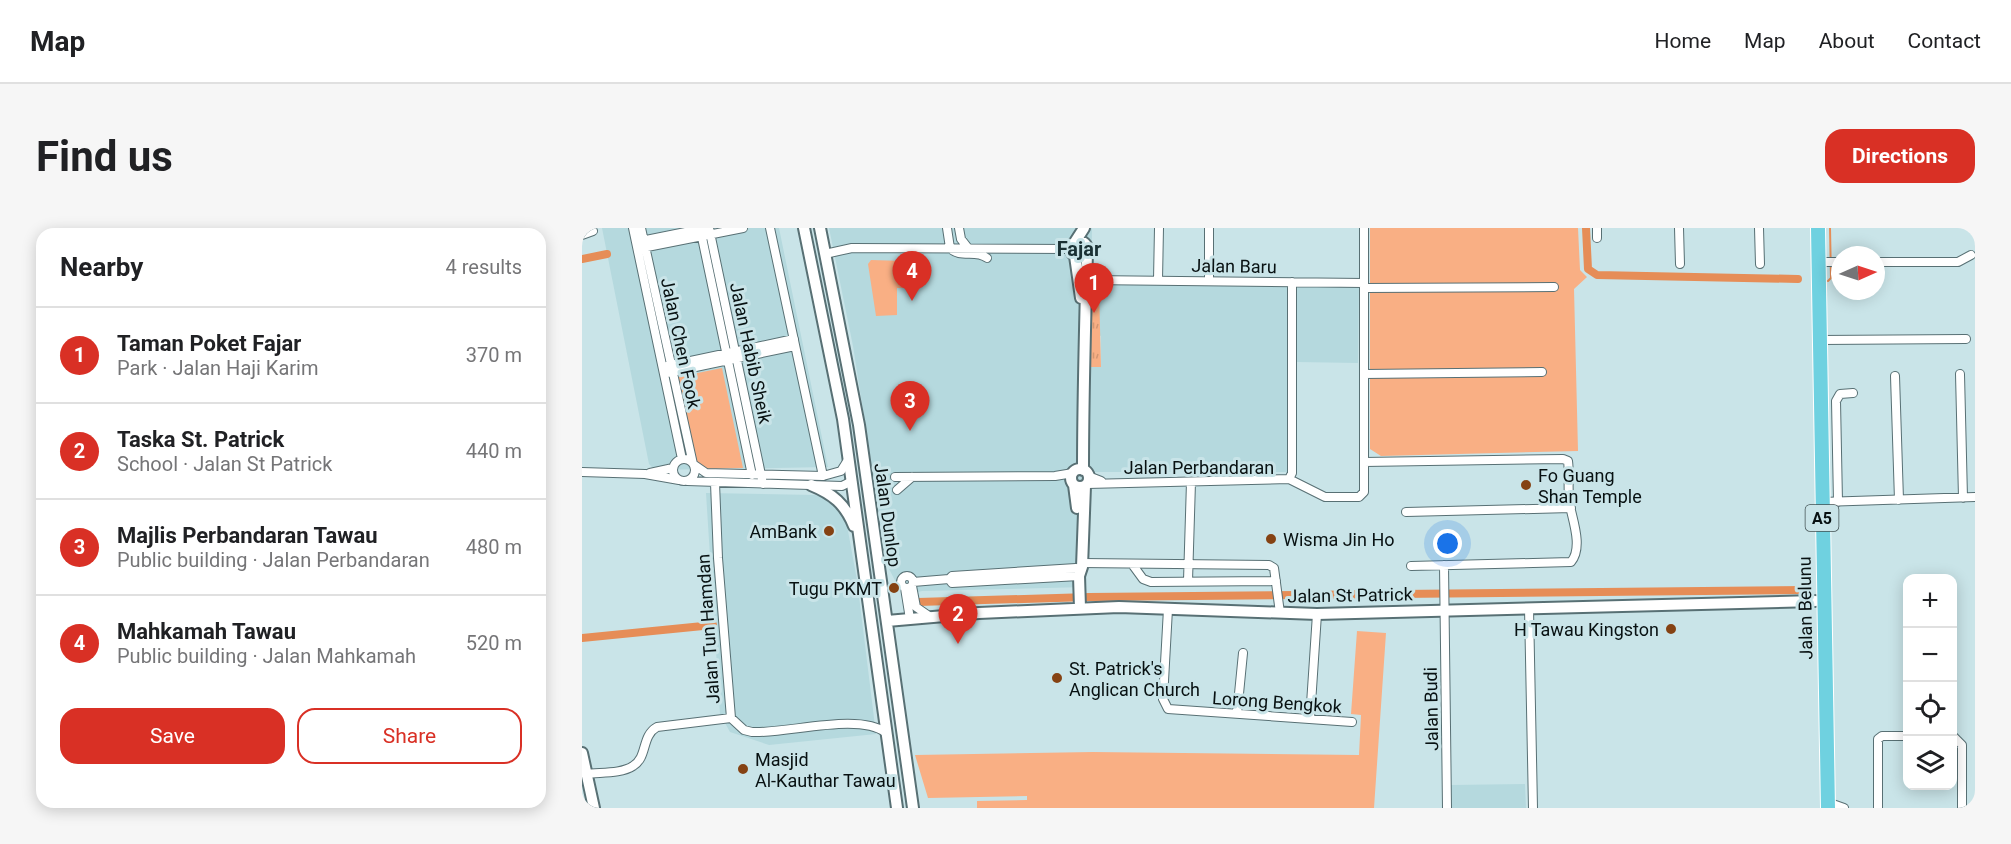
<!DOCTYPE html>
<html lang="en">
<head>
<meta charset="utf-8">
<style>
  body { margin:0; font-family:Roboto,sans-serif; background:#f6f6f6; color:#202124 }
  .controls { position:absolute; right:18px; bottom:18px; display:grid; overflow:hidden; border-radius:12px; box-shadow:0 3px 15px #0003 }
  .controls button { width:54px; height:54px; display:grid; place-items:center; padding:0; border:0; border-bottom:2px solid #e0e0e0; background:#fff; color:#202124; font:30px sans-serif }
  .compass { position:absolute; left:1249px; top:18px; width:54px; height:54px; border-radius:50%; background:#fff; box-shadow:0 3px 15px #0003; rotate:87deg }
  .you { position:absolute; left:866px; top:316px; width:21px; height:21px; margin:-15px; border:4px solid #fff; border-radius:50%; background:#1a73e8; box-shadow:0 0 0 9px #1a73e833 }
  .badge { display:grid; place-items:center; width:39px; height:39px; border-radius:50%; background:#d93025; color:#fff; font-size:20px; font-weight:700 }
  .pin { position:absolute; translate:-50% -50px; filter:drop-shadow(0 2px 3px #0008) }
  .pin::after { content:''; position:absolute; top:32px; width:21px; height:18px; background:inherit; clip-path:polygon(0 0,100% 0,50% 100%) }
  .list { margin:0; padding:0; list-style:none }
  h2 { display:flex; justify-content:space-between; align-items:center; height:78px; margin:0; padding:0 24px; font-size:26px }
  h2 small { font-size:20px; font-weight:400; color:#757577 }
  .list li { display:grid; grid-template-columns:39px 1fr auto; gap:18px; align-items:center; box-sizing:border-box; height:96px; padding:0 24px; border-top:2px solid #e0e0e0 }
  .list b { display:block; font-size:22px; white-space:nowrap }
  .list p { margin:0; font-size:20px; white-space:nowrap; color:#757577 }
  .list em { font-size:20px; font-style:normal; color:#757577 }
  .actions { display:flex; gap:12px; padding:18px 24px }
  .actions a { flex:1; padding:14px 0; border:2px solid #d93025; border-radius:18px; text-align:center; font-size:21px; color:#d93025 }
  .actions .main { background:#d93025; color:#fff }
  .icon { flex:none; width:33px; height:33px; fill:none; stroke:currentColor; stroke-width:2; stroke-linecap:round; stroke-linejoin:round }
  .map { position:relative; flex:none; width:1393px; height:580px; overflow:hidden; border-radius:18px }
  header { display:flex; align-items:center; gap:36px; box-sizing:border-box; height:84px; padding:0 30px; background:#fff; border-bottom:2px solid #e0e0e0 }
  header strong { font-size:28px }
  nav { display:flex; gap:33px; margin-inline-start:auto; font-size:21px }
  .intro { display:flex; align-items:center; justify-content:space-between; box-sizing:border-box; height:144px; padding:0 36px }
  h1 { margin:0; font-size:42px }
  .button { padding:15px 27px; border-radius:18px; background:#d93025; color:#fff; font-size:21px; font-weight:700 }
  main { display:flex; gap:36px; padding:0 36px }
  aside { flex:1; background:#fff; border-radius:18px; box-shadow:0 3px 15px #0003 }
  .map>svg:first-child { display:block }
</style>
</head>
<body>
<header>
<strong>Map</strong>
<nav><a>Home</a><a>Map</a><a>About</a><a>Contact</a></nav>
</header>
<div class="intro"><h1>Find us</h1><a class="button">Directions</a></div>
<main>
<aside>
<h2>Nearby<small>4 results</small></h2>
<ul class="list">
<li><span class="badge">1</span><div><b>Taman Poket Fajar</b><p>Park · Jalan Haji Karim</p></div><em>370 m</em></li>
<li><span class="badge">2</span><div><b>Taska St. Patrick</b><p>School · Jalan St Patrick</p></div><em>440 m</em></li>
<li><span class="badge">3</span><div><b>Majlis Perbandaran Tawau</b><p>Public building · Jalan Perbandaran</p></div><em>480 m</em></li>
<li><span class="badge">4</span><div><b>Mahkamah Tawau</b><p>Public building · Jalan Mahkamah</p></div><em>520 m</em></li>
</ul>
<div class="actions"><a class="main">Save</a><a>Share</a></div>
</aside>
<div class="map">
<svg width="1393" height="580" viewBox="0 0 1393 580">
  <defs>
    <pattern id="park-tufts" width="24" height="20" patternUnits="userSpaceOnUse" patternTransform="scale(1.5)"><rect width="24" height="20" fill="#f9af84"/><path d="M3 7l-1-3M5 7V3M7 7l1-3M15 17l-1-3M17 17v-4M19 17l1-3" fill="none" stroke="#d49671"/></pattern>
  </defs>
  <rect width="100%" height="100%" fill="#c9e4e8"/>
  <!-- built -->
  <path fill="#b5d9de" d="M20 0H197L246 239 73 242 67 236Z
    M247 0H510L508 138 519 139V108L516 107 517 60 526 56 777 59 776 135 715 134V244H508L504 359 340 363 321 368 305 337 271 118Z
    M124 265 233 267 245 270 255 277 264 292 275 352 294 506 187 517 148 504 138 486Z
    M943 556 944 580H870L869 557Z"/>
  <!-- green -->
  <path fill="#f9af84" d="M788 0H996L998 42 1005 49 992 61 996 223 799 228 788 221Z
    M289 32 322 33V60H315V87L294 88 286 36Z
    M140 140 161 240 115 241 96 149Z
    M775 403 804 405 792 580H395V573L445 572V568L346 570 333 527 511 524 777 527 779 487 769 486Z"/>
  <!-- park -->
  <path fill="url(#park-tufts)" d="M517 60 519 139H508L509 63Z"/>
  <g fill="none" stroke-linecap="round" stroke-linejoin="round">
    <!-- stream -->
    <path stroke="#e68d57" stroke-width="2" d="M1246 53 1249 50 1248 0"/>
    <!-- canal -->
    <path stroke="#e68d57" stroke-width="8" d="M1004 0 1006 41 1015 47 1216 51
      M0 31 25 26
      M336 374 507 369 1225 362
      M0 410 131 397"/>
    <!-- street casing -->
    <g stroke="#587074" stroke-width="10">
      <path id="street" d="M51 0 100 231
        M59 0 111 236 124 245 241 248 259 243 266 232
        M118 0 170 247
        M127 0 181 256
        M188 0 241 248
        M365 0 368 20
        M377 0 379 11 386 20
        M1015 0V10
        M1097 0 1098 36
        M1177 0 1178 36
        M0 7 11 3
        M59 13 123 0
        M60 20 161 0
        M368 20C378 31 394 21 405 30
        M243 26 270 20 489 21
        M1237 34H1258
        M1294 34H1376L1389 27
        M506 52 782 55
        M576 52 577 0
        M627 53V0
        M782 60 972 59
        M1238 112 1384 111
        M85 138 212 111
        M85 145 213 118
        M782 146 960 144
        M1378 146 1381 270
        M1313 148 1317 272
        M91 242a11 11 0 1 1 22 0a11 11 0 1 1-22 0Z
        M782 234 981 231 986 233C988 248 985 264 988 278 991 293 1001 320 989 334L829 338
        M0 244 63 246 97 252
        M68 245 91 240
        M506 248 519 253
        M313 249 473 248 491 245
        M707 251 743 269H777L782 264V0
        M707 251 710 245V54
        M105 253 260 258 270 253
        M133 255 136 330 149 490 162 502 170 504C205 506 277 484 304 505
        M505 256 707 251
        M315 262 330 249
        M1240 274 1393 269
        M1256 274 1254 173 1258 166 1271 165
        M824 284 989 280
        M500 335 687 337 692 340 698 385
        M550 336 561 351 569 354 694 353
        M862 337 865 580
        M319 354a6 6 0 1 1 12 0a6 6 0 1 1-12 0Z
        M367 351 370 355 497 348
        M606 353 609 254
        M331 354 367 351 370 348 494 340
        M330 358 334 379 347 388
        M323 360 328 391
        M947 380 951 580
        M586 381 581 471 586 481 770 494
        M655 486 661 425
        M728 491 735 386
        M1370 507 1380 517V580
        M4 546C18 544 39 546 51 538 66 529 59 508 75 499L149 490
        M1245 574 1262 580
        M1296 580V511L1300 508H1326"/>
    </g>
    <!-- secondary casing -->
    <g stroke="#587074" stroke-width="14">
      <path id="secondary" d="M222 0 261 191 315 580
        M238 0 277 197 331 580
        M489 21a8 8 0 1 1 16 0a8 8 0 1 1-16 0Z
        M493 14 502 0
        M493 28 499 70
        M489 250a9 9 0 1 1 18 0a9 9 0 1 1-18 0Z
        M501 242C501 169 503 97 505 24
        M229 257C251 266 263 276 272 298
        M492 257 495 280
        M498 380 497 348 500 339 503 258
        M305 393 397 385 537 379 735 386 1233 373
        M0 525 12 580"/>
    </g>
    <!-- highway casing -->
    <g stroke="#fff" stroke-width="16">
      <path id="highway" d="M1236 0 1246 580"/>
    </g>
    <!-- street -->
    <use href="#street" stroke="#fff" stroke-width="8"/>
    <!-- secondary -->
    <use href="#secondary" stroke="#fff" stroke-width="10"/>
    <!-- highway -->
    <use href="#highway" stroke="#6fd1e0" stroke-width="14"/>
  </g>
  <!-- markers -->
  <g fill="#854213" stroke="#c9e4e8" stroke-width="2">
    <circle cx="944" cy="257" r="6"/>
    <circle cx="247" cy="303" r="6"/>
    <circle cx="689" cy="311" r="6"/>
    <circle cx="312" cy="360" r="6"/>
    <circle cx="1089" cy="401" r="6"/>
    <circle cx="475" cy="450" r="6"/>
    <circle cx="161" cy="541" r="6"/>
  </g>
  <g text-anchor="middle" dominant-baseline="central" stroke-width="6" stroke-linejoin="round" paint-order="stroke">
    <!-- shield labels -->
    <rect fill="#c9e4e8" stroke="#425052" stroke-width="1.5" x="1223.5" y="277" width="33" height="26" rx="4.5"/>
    <g font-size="16" font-weight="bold" fill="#081112">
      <text x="1240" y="290">A5</text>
    </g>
    <!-- street labels -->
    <g font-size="18" fill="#081112" stroke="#c9e4e8">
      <text transform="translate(652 38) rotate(1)">Jalan Baru</text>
      <text transform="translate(99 115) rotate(78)">Jalan Chen Fook</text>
      <text transform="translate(169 125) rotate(78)">Jalan Habib Sheik</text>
      <text x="617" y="239">Jalan Perbandaran</text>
      <text transform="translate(306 287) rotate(82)">Jalan Dunlop</text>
      <text transform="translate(768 367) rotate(-1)">Jalan St Patrick</text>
      <text transform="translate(1223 380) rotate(-91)">Jalan Belunu</text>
      <text transform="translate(126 401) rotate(-94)">Jalan Tun Hamdan</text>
      <text transform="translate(695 474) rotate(4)">Lorong Bengkok</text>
      <text transform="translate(849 481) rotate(-91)">Jalan Budi</text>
    </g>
    <!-- poi labels -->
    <g font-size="18" fill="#081112" stroke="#c9e4e8" text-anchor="start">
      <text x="956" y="247">Fo Guang<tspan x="956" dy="21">Shan Temple</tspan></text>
      <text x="235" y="303" text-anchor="end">AmBank</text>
      <text x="701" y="311">Wisma Jin Ho</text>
      <text x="300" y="360" text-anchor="end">Tugu PKMT</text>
      <text x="1077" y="401" text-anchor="end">H Tawau Kingston</text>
      <text x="487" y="440">St. Patrick's<tspan x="487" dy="21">Anglican Church</tspan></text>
      <text x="173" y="531">Masjid<tspan x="173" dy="21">Al-Kauthar Tawau</tspan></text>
    </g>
    <!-- neighbourhood labels -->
    <g font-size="20" font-weight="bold" fill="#1a3134" stroke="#c9e4e8">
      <text x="497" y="21">Fajar</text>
    </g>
  </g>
</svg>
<div class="controls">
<button>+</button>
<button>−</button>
<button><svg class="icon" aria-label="locate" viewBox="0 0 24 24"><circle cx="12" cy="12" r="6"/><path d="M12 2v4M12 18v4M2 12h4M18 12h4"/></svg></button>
<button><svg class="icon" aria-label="layers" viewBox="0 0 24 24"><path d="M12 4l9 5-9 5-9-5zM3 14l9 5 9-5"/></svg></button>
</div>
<svg class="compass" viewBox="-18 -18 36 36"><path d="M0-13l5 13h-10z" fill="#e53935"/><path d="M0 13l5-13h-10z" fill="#757577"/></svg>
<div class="you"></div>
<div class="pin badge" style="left:512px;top:85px">1</div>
<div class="pin badge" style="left:376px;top:416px">2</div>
<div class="pin badge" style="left:328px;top:203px">3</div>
<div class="pin badge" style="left:330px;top:73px">4</div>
</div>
</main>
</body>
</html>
